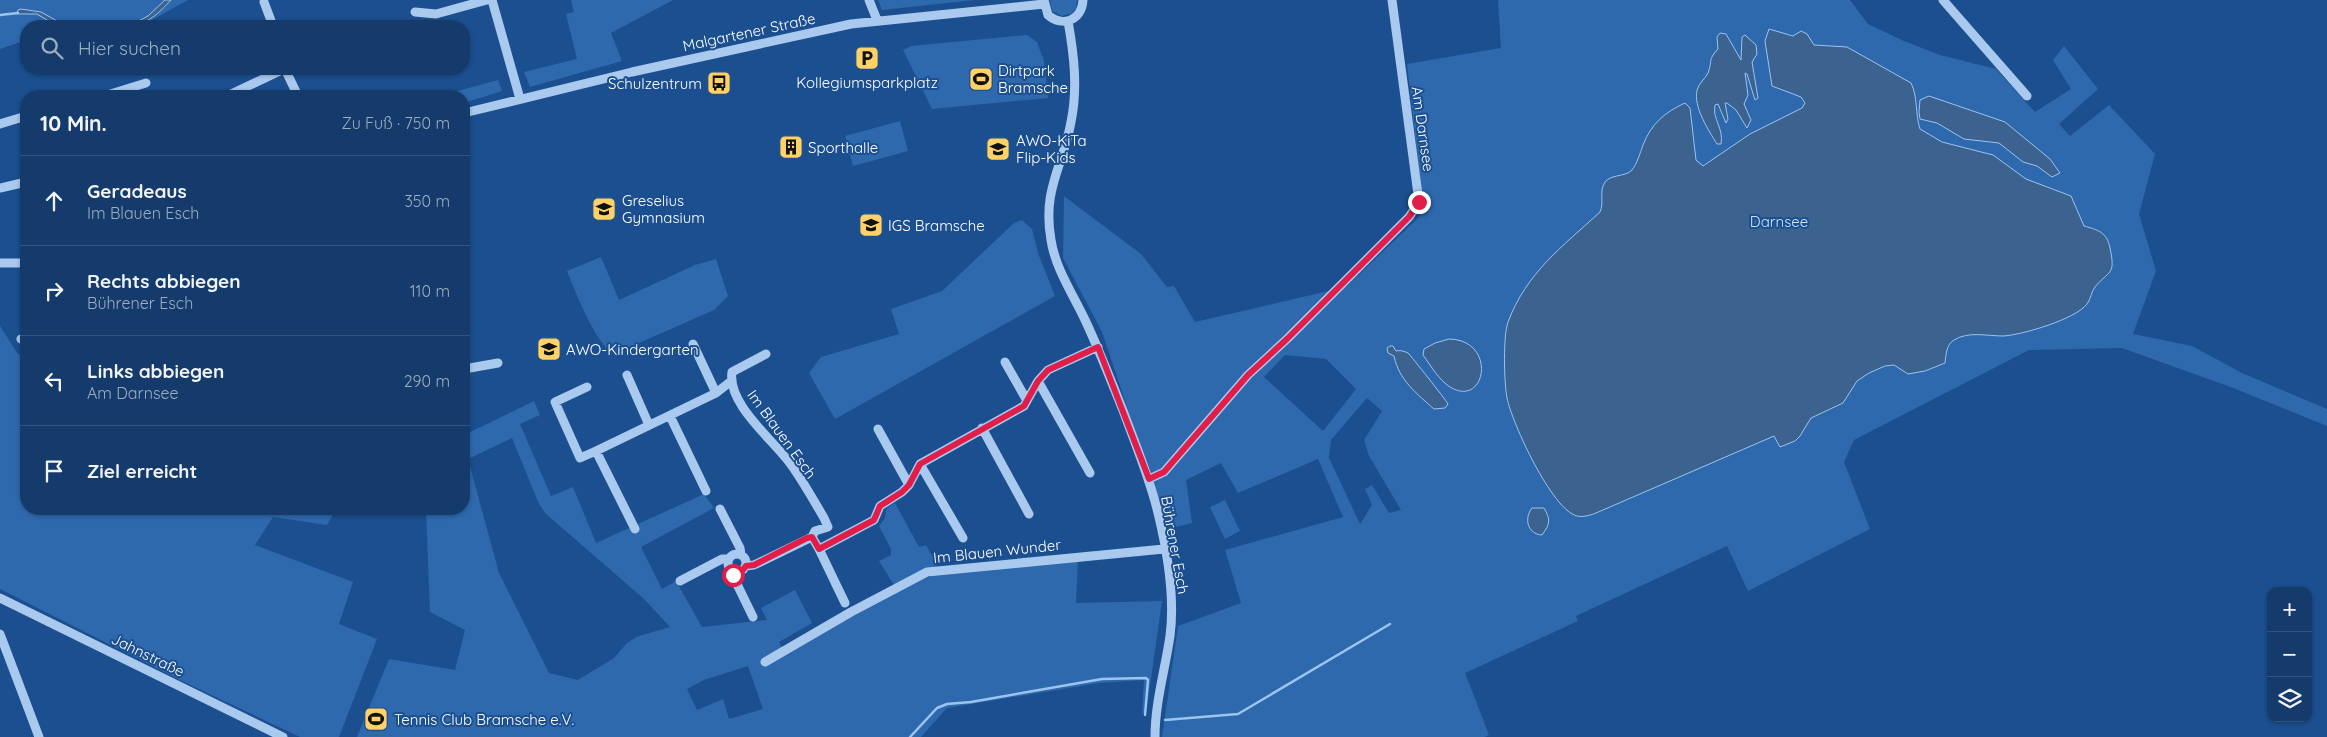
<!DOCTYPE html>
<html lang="de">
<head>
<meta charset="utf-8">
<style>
  body { margin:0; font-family:Quicksand,sans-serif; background:#1d4271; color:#f1f3f6 }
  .controls { position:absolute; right:15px; bottom:15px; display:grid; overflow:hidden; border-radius:10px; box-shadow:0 1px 4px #0004 }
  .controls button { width:45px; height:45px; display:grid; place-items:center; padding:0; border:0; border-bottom:1px solid #33557e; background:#143b6b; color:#f1f3f6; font:25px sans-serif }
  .stop { position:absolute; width:15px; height:15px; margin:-11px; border:4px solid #e11d48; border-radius:50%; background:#fff }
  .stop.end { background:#e11d48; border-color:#fff; box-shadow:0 1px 5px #0008 }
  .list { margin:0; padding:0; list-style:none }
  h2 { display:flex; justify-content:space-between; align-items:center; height:65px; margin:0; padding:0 20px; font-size:21px }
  h2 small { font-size:16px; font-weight:400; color:#9dadc1 }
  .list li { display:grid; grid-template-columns:32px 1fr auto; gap:15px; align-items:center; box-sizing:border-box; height:90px; padding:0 20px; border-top:1px solid #33557e }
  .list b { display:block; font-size:19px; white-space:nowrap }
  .list p { margin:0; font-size:16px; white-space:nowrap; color:#9dadc1 }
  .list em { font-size:16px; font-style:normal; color:#9dadc1 }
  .icon { flex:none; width:28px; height:28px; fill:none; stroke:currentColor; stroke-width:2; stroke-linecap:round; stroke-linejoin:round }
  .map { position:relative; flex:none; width:2327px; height:737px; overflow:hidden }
  .search { position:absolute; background:#143b6b; box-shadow:0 1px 4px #0004; left:20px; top:20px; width:450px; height:55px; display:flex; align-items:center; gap:12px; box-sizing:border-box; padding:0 18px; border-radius:20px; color:#9dadc1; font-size:19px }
  .panel { position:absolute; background:#143b6b; box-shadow:0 1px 4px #0004; left:20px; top:90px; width:450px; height:425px; border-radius:20px }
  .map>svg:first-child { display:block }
</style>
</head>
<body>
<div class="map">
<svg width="2327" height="737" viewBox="0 0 2327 737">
  <rect width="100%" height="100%" fill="#1b4f8f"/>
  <!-- green -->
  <path fill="#2e69ad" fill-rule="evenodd" d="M0 0H188L141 26H26V40L0 49Z
    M571 0H673L611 33 622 61 530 87 524 72 577 59 566 14 574 12Z
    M878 0H975L882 10Z
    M1050 0H1077L1076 9 1072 13 1062 16 1052 11Z
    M1498 0H1850L1868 24 1904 41 1940 55 1996 69 2035 112 2071 89 2053 60 2064 46 2098 89 2059 124 2070 136 2109 105 2155 154 2139 214 2156 271 2133 334 2192 346 2242 373 2327 409V426L2236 389 2122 348 2029 350 1854 440 1844 462 1870 529 1748 591 1727 546 1576 616 1578 621 1465 673 1489 735 1485 737H1162L1178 626 1241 603 1225 550 1343 517 1318 459 1238 493 1221 463 1186 480 1192 523 1168 529 1102 332 1063 258 1064 196 1141 254 1167 287 1174 286 1195 322 1346 287 1418 218 1423 206 1407 64 1501 48ZM1285 355 1326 359 1356 389 1323 431 1264 377ZM1367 398 1382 411 1364 440 1369 456 1401 510 1389 513 1372 485 1365 489 1372 505 1360 524 1329 458 1331 440Z
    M1027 35 1037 42 1044 61 1048 98 932 109 903 50 911 46Z
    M498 80 502 91 464 103V96H439Z
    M900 121 908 151 853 166 845 136Z
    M1022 220 1032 229 1038 253 1055 296 835 419 809 373 821 357 899 334 891 309 942 291 1014 223Z
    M601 257 619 300 695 265 716 259 728 296 714 310 614 354C597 347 574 289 567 271Z
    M0 326 17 353 26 359V509H336L327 525 273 517 255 545 353 582 339 624 377 639 339 737H300L180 680 0 589Z
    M534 401 540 415 520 424 551 496 573 487 596 543 704 494 714 508 641 547 662 589 676 581 702 627 767 620 761 608 795 590 812 623 779 642 782 647 859 612 912 583 935 575 1078 561 1076 603 1162 601 1146 714 1142 713 1144 680 1099 683 947 708 921 737H357L389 659 455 670 465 630 430 612 426 510 424 509H464V435ZM512 438 539 504 545 513 644 599 670 627 636 637 626 644 614 658 578 680 549 673 499 573 468 459ZM748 666 763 709 729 719 723 699 697 710 687 689 704 680Z
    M1225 500 1240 531 1225 539 1210 507Z
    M895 503 919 547 926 545 937 565 894 585 879 561 891 555V549L879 526 885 518 887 508Z"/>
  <!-- water -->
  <path fill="#3c6290" stroke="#9cc4f0" d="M165 0H171C160 12 146 26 129 26L148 16Z
    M21 9 41 12 66 26H57L37 14H17L18 10Z
    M1769 29 1793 36 1801 31 1807 34 1814 45 1847 47 1911 83C1918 97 1915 114 1920 129L1942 142 1993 155 2026 179 2071 196 2084 226C2098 230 2107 232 2110 248 2116 276 2109 270 2095 287 2091 292 2091 299 2087 304 2076 319 2022 335 2003 336 1987 336 1968 331 1954 340 1946 345 1946 355 1945 363L1925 371 1908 374 1894 365 1885 366 1869 373 1857 381 1843 403 1811 418 1800 436 1795 441 1780 447 1774 436 1603 510C1596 513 1586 518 1577 516 1552 510 1512 423 1507 398 1504 382 1503 336 1508 322 1527 272 1562 247 1600 212 1604 203 1600 194 1603 186 1607 173 1625 178 1632 170 1637 164 1640 153 1643 145 1651 124 1665 112 1685 103L1690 108 1696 160 1703 166 1750 134 1802 108 1805 103 1801 97 1772 86 1765 41Z
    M1720 33 1726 34 1741 60 1742 37 1745 35 1756 45 1757 54 1752 62 1758 98 1755 100 1747 74 1745 73 1748 95 1744 104 1751 120 1747 128 1736 110 1727 103H1725L1728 119 1726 123 1718 104 1715 105C1712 119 1724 128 1721 144H1717C1709 131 1693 107 1697 90 1699 83 1705 79 1708 73 1713 60 1707 61 1718 49L1717 37Z
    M1929 96 2005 122 2050 159 2060 173 2052 177 2037 166 2023 162 1999 143 1964 139 1937 123 1920 119 1919 112 1920 100Z
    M1449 339C1498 340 1486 409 1450 387 1439 380 1431 366 1423 355L1424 349 1435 343Z
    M1390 346H1393L1396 351C1400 350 1404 351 1408 353 1411 356 1446 400 1448 404L1445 408 1434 409C1416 393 1399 380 1394 356L1388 353 1387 348Z
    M1532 508H1544C1551 520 1550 524 1542 535 1527 534 1524 518 1532 508Z"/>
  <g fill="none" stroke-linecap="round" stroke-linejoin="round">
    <!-- stream -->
    <path stroke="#9cc4f0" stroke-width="2.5" d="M0 15 18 13
      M1165 720 1238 714 1390 624
      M910 737 937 708 947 704 971 702 1102 679 1146 678 1148 680 1145 715"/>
    <!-- minor -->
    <path stroke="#a9c9ee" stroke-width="9" d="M492 0 520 99
      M869 0 877 20
      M1044 0 1048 15C1063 28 1082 20 1083 0
      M1943 0 2027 96
      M264 2 273 26
      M415 12 436 14 487 0
      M1068 21C1074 55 1078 88 1071 122 1063 167 1042 189 1051 240 1055 268 1074 296 1086 322 1100 352 1112 383 1124 413 1136 446 1150 479 1158 513 1167 550 1175 598 1170 636 1165 670 1155 703 1155 737
      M285 69 298 96
      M104 96 146 83
      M227 96 284 69
      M464 113 632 72 851 24 1044 4
      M0 124 26 116
      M0 188 26 182
      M0 263H26
      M21 339 26 337
      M693 344 716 393
      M766 354 732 372C727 405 775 441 792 466 804 483 814 501 824 518L828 527 815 531 812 537 819 549 874 520 880 506 902 492 909 485 920 464 1024 406 1038 381 1048 370 1098 347
      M1005 362 1026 399
      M464 369 498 363
      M627 375 649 425
      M1038 381 1090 473
      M587 387 555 402 580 458 596 451
      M670 416 706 491
      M982 428 1029 514
      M878 429 909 485
      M920 464 963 538
      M1149 479 1164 472 1248 375 1288 338 1409 217 1419 202 1392 0
      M720 509 740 548 741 555
      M635 529 596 451 716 393 730 382
      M819 549 845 603
      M728 563a9 9 0 1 1 18 0a9 9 0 1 1-18 0Z
      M746 566 754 565 812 537
      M734 572V578L753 617
      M680 581 722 559H729
      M0 598 283 737
      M0 634 39 737
      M765 662 851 612 927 572 1164 549"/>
  </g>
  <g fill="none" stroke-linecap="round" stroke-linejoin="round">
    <!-- route -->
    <path stroke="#e11d48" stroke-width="6" d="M733 575 734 572H741L746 566 754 565 807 538 812 537 819 549 874 520 880 506 902 492 909 485 920 464 1024 406 1038 381 1048 370 1098 347 1149 479 1164 472 1248 375 1288 338 1409 217 1419 202"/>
  </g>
  <!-- icons -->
  <defs>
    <g id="parking-square" transform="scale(1.25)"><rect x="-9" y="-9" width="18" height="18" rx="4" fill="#ffd166" stroke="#1b4f8f"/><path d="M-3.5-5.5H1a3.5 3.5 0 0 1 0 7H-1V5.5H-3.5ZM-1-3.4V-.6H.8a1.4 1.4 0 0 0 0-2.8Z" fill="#111"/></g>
    <g id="stadium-square" transform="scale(1.25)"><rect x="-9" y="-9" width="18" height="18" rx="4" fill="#ffd166" stroke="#1b4f8f"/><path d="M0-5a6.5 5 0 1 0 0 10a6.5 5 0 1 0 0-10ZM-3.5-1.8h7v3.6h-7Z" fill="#111"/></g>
    <g id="bus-square" transform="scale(1.25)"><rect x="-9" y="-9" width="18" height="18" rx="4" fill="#ffd166" stroke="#1b4f8f"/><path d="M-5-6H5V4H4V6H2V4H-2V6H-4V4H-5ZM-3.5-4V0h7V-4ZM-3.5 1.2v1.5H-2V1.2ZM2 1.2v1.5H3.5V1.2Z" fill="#111"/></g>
    <g id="building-square" transform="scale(1.25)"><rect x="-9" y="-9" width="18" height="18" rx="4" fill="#ffd166" stroke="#1b4f8f"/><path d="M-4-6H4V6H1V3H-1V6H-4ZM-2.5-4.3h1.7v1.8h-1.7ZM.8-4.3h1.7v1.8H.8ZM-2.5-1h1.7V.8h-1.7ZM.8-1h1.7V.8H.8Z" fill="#111"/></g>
    <g id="school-square" transform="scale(1.25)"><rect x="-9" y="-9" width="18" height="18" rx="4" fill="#ffd166" stroke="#1b4f8f"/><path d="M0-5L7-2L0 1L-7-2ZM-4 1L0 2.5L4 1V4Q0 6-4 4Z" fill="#111"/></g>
  </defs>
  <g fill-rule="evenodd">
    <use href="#parking-square" x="867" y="58"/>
    <use href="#stadium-square" x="981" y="79"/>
    <use href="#bus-square" x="719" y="83"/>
    <use href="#building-square" x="791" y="147"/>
    <use href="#school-square" x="998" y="149"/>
    <use href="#school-square" x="604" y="209"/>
    <use href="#school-square" x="871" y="225"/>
    <use href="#school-square" x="549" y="349"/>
    <use href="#stadium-square" x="376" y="719"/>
  </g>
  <g text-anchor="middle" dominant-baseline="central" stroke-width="4" stroke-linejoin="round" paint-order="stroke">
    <!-- street labels -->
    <g font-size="15" fill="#fff" stroke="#1b4f8f">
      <text transform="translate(749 32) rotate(-12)">Malgartener Straße</text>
      <text transform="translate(1423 129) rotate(82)">Am Darnsee</text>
      <text transform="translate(782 434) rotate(54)">Im Blauen Esch</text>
      <text transform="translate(1175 545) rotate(80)">Bührener Esch</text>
      <text transform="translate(997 551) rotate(-6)">Im Blauen Wunder</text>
      <text transform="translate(148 655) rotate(26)">Jahnstraße</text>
    </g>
    <!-- poi labels -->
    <g font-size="15" fill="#fff" stroke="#1b4f8f" text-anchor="start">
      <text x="998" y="70">Dirtpark<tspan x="998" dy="17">Bramsche</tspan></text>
      <text x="867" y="82" text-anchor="middle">Kollegiumsparkplatz</text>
      <text x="702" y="83" text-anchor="end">Schulzentrum</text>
      <text x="1016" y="140">AWO-KiTa<tspan x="1016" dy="17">Flip-Kids</tspan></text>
      <text x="808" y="147">Sporthalle</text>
      <text x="622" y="200">Greselius<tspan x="622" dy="17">Gymnasium</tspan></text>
      <text x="888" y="225">IGS Bramsche</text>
      <text x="566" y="349">AWO-Kindergarten</text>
      <text x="394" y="719">Tennis Club Bramsche e.V.</text>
    </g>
    <!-- park labels -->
    <g font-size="15" fill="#cfe3fa" stroke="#1b4f8f">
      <text x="1779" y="221">Darnsee</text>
    </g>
  </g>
</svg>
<div class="controls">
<button>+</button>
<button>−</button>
<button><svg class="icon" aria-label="layers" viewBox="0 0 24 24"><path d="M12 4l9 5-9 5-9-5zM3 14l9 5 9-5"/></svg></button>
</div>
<div class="stop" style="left:733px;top:575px"></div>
<div class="stop end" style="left:1419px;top:202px"></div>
<div class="search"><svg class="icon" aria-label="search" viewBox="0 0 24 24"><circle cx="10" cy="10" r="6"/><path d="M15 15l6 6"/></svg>Hier suchen</div>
<section class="panel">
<h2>10 Min.<small>Zu Fuß · 750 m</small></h2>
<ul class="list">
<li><svg class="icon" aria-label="ahead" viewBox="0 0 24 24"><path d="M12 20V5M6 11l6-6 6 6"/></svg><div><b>Geradeaus</b><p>Im Blauen Esch</p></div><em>350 m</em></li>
<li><svg class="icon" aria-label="right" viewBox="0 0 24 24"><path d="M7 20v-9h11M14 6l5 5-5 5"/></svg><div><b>Rechts abbiegen</b><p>Bührener Esch</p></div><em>110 m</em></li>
<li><svg class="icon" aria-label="left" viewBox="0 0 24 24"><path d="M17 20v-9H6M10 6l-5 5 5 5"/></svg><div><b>Links abbiegen</b><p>Am Darnsee</p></div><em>290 m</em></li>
<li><svg class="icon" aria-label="arrive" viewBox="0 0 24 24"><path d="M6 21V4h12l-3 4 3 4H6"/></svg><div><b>Ziel erreicht</b></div></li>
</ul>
</section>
</div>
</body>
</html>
